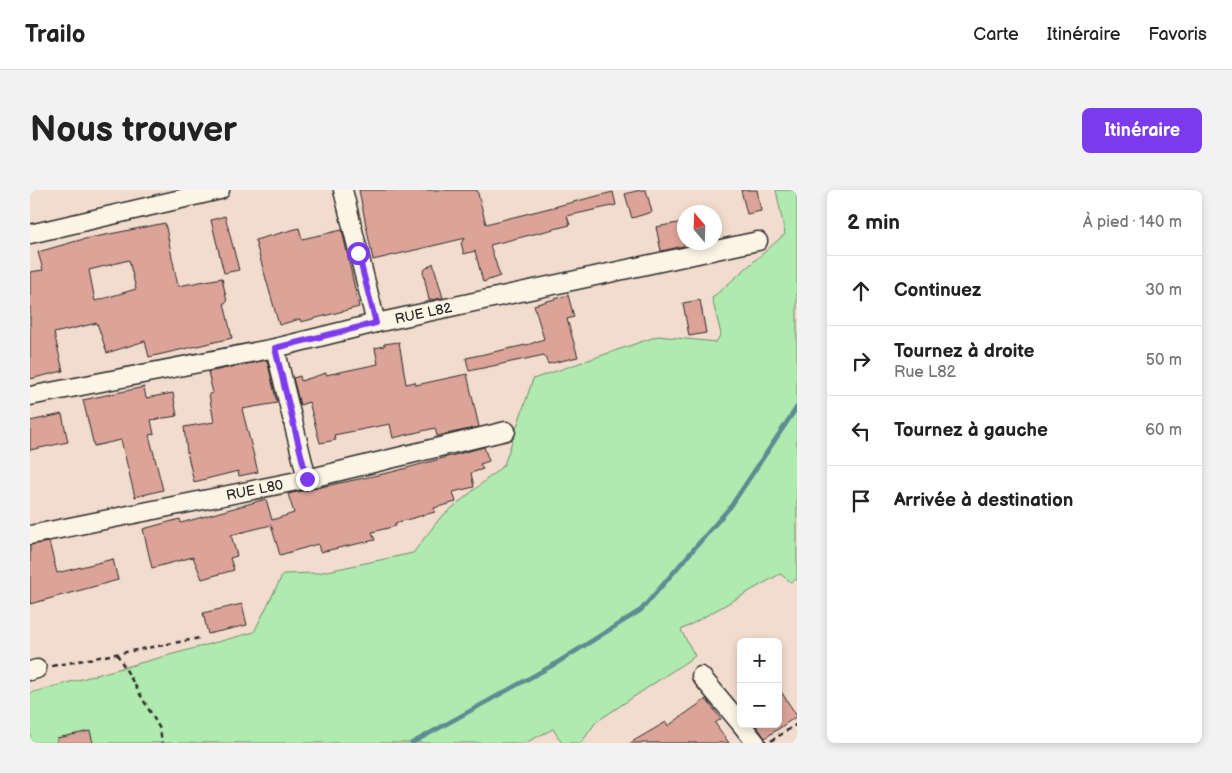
<!DOCTYPE html>
<html lang="fr">
<head>
<meta charset="utf-8">
<style>
  body { margin:0; font-family:"Balsamiq Sans",sans-serif; background:#f2f2f2; color:#222 }
  .controls { position:absolute; right:15px; bottom:15px; display:grid; overflow:hidden; border-radius:8px; box-shadow:0 2px 8px #0003 }
  .controls button { width:45px; height:45px; display:grid; place-items:center; padding:0; border:0; border-bottom:1px solid #e0e0e0; background:#fff; color:#222; font:25px sans-serif }
  .compass { position:absolute; left:647px; top:15px; width:45px; height:45px; border-radius:50%; background:#fff; box-shadow:0 2px 8px #0003; rotate:341deg }
  .stop { position:absolute; width:15px; height:15px; margin:-11px; border:4px solid #7c3aed; border-radius:50%; background:#fff }
  .stop.end { background:#7c3aed; border-color:#fff; box-shadow:0 1px 5px #0008 }
  .list { margin:0; padding:0; list-style:none }
  h2 { display:flex; justify-content:space-between; align-items:center; height:65px; margin:0; padding:0 20px; font-size:21px }
  h2 small { font-size:16px; font-weight:400; color:#767676 }
  .list li { display:grid; grid-template-columns:32px 1fr auto; gap:15px; align-items:center; box-sizing:border-box; height:70px; padding:0 20px; border-top:1px solid #e0e0e0 }
  .list b { display:block; font-size:19px; white-space:nowrap }
  .list p { margin:0; font-size:16px; white-space:nowrap; color:#767676 }
  .list em { font-size:16px; font-style:normal; color:#767676 }
  .icon { flex:none; width:28px; height:28px; fill:none; stroke:currentColor; stroke-width:2; stroke-linecap:round; stroke-linejoin:round }
  .map { position:relative; flex:none; width:767px; height:553px; overflow:hidden; border-radius:8px }
  header { display:flex; align-items:center; gap:30px; box-sizing:border-box; height:70px; padding:0 25px; background:#fff; border-bottom:1px solid #e0e0e0 }
  header strong { font-size:24px }
  nav { display:flex; gap:28px; margin-inline-start:auto; font-size:18px }
  .intro { display:flex; align-items:center; justify-content:space-between; box-sizing:border-box; height:120px; padding:0 30px }
  h1 { margin:0; font-size:35px }
  .button { padding:12px 22px; border-radius:8px; background:#7c3aed; color:#fff; font-size:18px; font-weight:700 }
  main { display:flex; gap:30px; padding:0 30px }
  aside { flex:1; background:#fff; border-radius:8px; box-shadow:0 2px 8px #0003 }
  .map>svg:first-child { display:block }
</style>
</head>
<body>
<header>
<strong>Trailo</strong>
<nav><a>Carte</a><a>Itinéraire</a><a>Favoris</a></nav>
</header>
<div class="intro"><h1>Nous trouver</h1><a class="button">Itinéraire</a></div>
<main>
<div class="map">
<svg width="767" height="553" viewBox="0 0 767 553">
  <rect width="100%" height="100%" fill="#f2dcce"/>
  <filter id="ink" filterUnits="userSpaceOnUse"><feTurbulence type="fractalNoise" baseFrequency=".02" numOctaves="2"/><feDisplacementMap in="SourceGraphic" scale="10" xChannelSelector="R" yChannelSelector="G"/><feConvolveMatrix kernelMatrix="1 2 1 2 8 2 1 2 1" color-interpolation-filters="sRGB"/></filter>
  <g filter="url(#ink)">
    <!-- green -->
    <path fill="#afeaaf" stroke="#6d8a6d" d="M746 0H767V389L761 392 750 384 651 440 665 466 566 532 551 553H532L523 539 495 553H0V503L224 442 253 384 288 383 383 363 410 328 474 275 503 189 628 146 686 152 691 144 682 108 755 44Z"/>
    <g fill="none" stroke-linecap="round" stroke-linejoin="round">
      <!-- stream -->
      <path stroke="#5d8d93" stroke-width="4.5" d="M382 553 525 474 611 420 701 316 767 217"/>
    </g>
    <!-- building -->
    <path fill="#dca398" stroke="#2b2b2b" fill-rule="evenodd" d="M329 0H447L456 34 583 2 586 15 537 26 540 35 460 55 470 86 453 92 445 61 434 64 431 53 436 48 343 70Z
      M610 0H616L622 22 602 28 595 4Z
      M711 0H727L731 21 717 24Z
      M195 26 209 80 194 83 181 30Z
      M653 32 654 56 631 61 626 37Z
      M135 33 148 96 192 88 197 112 194 113 202 148 119 167 115 151 77 163 67 133 24 143 33 181 0 189V82L13 80 8 62 50 50ZM99 70 106 99 65 111 59 80Z
      M269 38 272 49 312 40 329 117 271 132 270 129 249 135 225 50Z
      M403 73 413 108 399 110 393 81Z
      M538 105 544 127 537 129 548 167 518 174 514 165 439 181 436 168 500 154 514 149 504 115Z
      M670 110 676 143 659 146 653 113Z
      M369 152 376 194 385 192 386 195 437 184 449 237 407 246 405 238 363 248 360 234 304 245 306 250 290 253 279 212 270 215 263 188 270 186 271 191 296 183V185L348 174 345 158 354 156V154Z
      M237 170 247 213 212 219 228 282 209 286 208 281 164 292 157 262 154 237 184 232 179 204 183 203 178 182Z
      M114 197 116 208 143 203 147 226 121 230 124 244 119 245 133 300 105 307 91 250 64 256 53 210Z
      M32 224 38 252 0 260V231Z
      M454 257 459 271 450 274 453 279 441 283 444 297 423 302 426 312 404 318 405 322 365 333 366 336 342 342 345 350 290 362 288 354 250 365 241 335 201 345 207 366 200 368 204 380 172 389 163 367 122 378 113 339 150 329 151 333 236 309 242 330 264 323 258 304 362 282Z
      M19 352 27 383 83 369 88 390 0 414V355Z
      M212 414 217 435 178 444 173 423Z
      M748 497 767 526 735 548 725 534H748Z
      M676 509 691 529 685 533 699 553H600L636 532 638 536Z
      M60 541 63 553H27V548Z"/>
    <g fill="none" stroke-linecap="round" stroke-linejoin="round">
      <!-- street casing -->
      <g stroke="#2b2b2b" stroke-width="21">
        <g id="street">
          <path d="M313 0 346 133"/>
          <path d="M0 44 190 0"/>
          <path d="M245 158 277 289"/>
          <path id="s1" d="M0 206 245 158 346 133 728 51"/>
          <path id="s2" d="M0 345 277 289 476 241"/>
          <path d="M0 481 7 479"/>
          <path d="M671 486 711 534"/>
          <path d="M711 534 726 553"/>
        </g>
      </g>
      <!-- path -->
      <path stroke="#2b2b2b" stroke-width="2.5" stroke-dasharray="5 4" stroke-linecap="butt" d="M87 464 130 539 132 553
        M22 476 170 448
        M741 551 767 534"/>
      <!-- street -->
      <use href="#street" stroke="#fcf5e5" stroke-width="18"/>
    </g>
  </g>
  <g fill="none" stroke-linecap="round" stroke-linejoin="round" filter="url(#ink)">
    <!-- route -->
    <path stroke="#7c3aed" stroke-width="6" d="M277 289 245 158 346 133 328 63"/>
  </g>
  <g text-anchor="middle" dominant-baseline="central" stroke-width="4" stroke-linejoin="round" paint-order="stroke">
    <!-- street labels -->
    <g font-size="14" fill="#2b2b2b" stroke="#fcf5e5">
      <text stroke="none"><textPath href="#s1" startOffset="402">RUE L82</textPath></text>
      <text stroke="none"><textPath href="#s2" startOffset="229">RUE L80</textPath></text>
    </g>
  </g>
</svg>
<div class="controls">
<button>+</button>
<button>−</button>
</div>
<svg class="compass" viewBox="-18 -18 36 36"><path d="M0-13l5 13h-10z" fill="#e53935"/><path d="M0 13l5-13h-10z" fill="#767676"/></svg>
<div class="stop" style="left:328px;top:63px"></div>
<div class="stop end" style="left:277px;top:289px"></div>
</div>
<aside>
<h2>2 min<small>À pied · 140 m</small></h2>
<ul class="list">
<li><svg class="icon" aria-label="ahead" viewBox="0 0 24 24"><path d="M12 20V5M6 11l6-6 6 6"/></svg><div><b>Continuez</b></div><em>30 m</em></li>
<li><svg class="icon" aria-label="right" viewBox="0 0 24 24"><path d="M7 20v-9h11M14 6l5 5-5 5"/></svg><div><b>Tournez à droite</b><p>Rue L82</p></div><em>50 m</em></li>
<li><svg class="icon" aria-label="left" viewBox="0 0 24 24"><path d="M17 20v-9H6M10 6l-5 5 5 5"/></svg><div><b>Tournez à gauche</b></div><em>60 m</em></li>
<li><svg class="icon" aria-label="arrive" viewBox="0 0 24 24"><path d="M6 21V4h12l-3 4 3 4H6"/></svg><div><b>Arrivée à destination</b></div></li>
</ul>
</aside>
</main>
</body>
</html>
